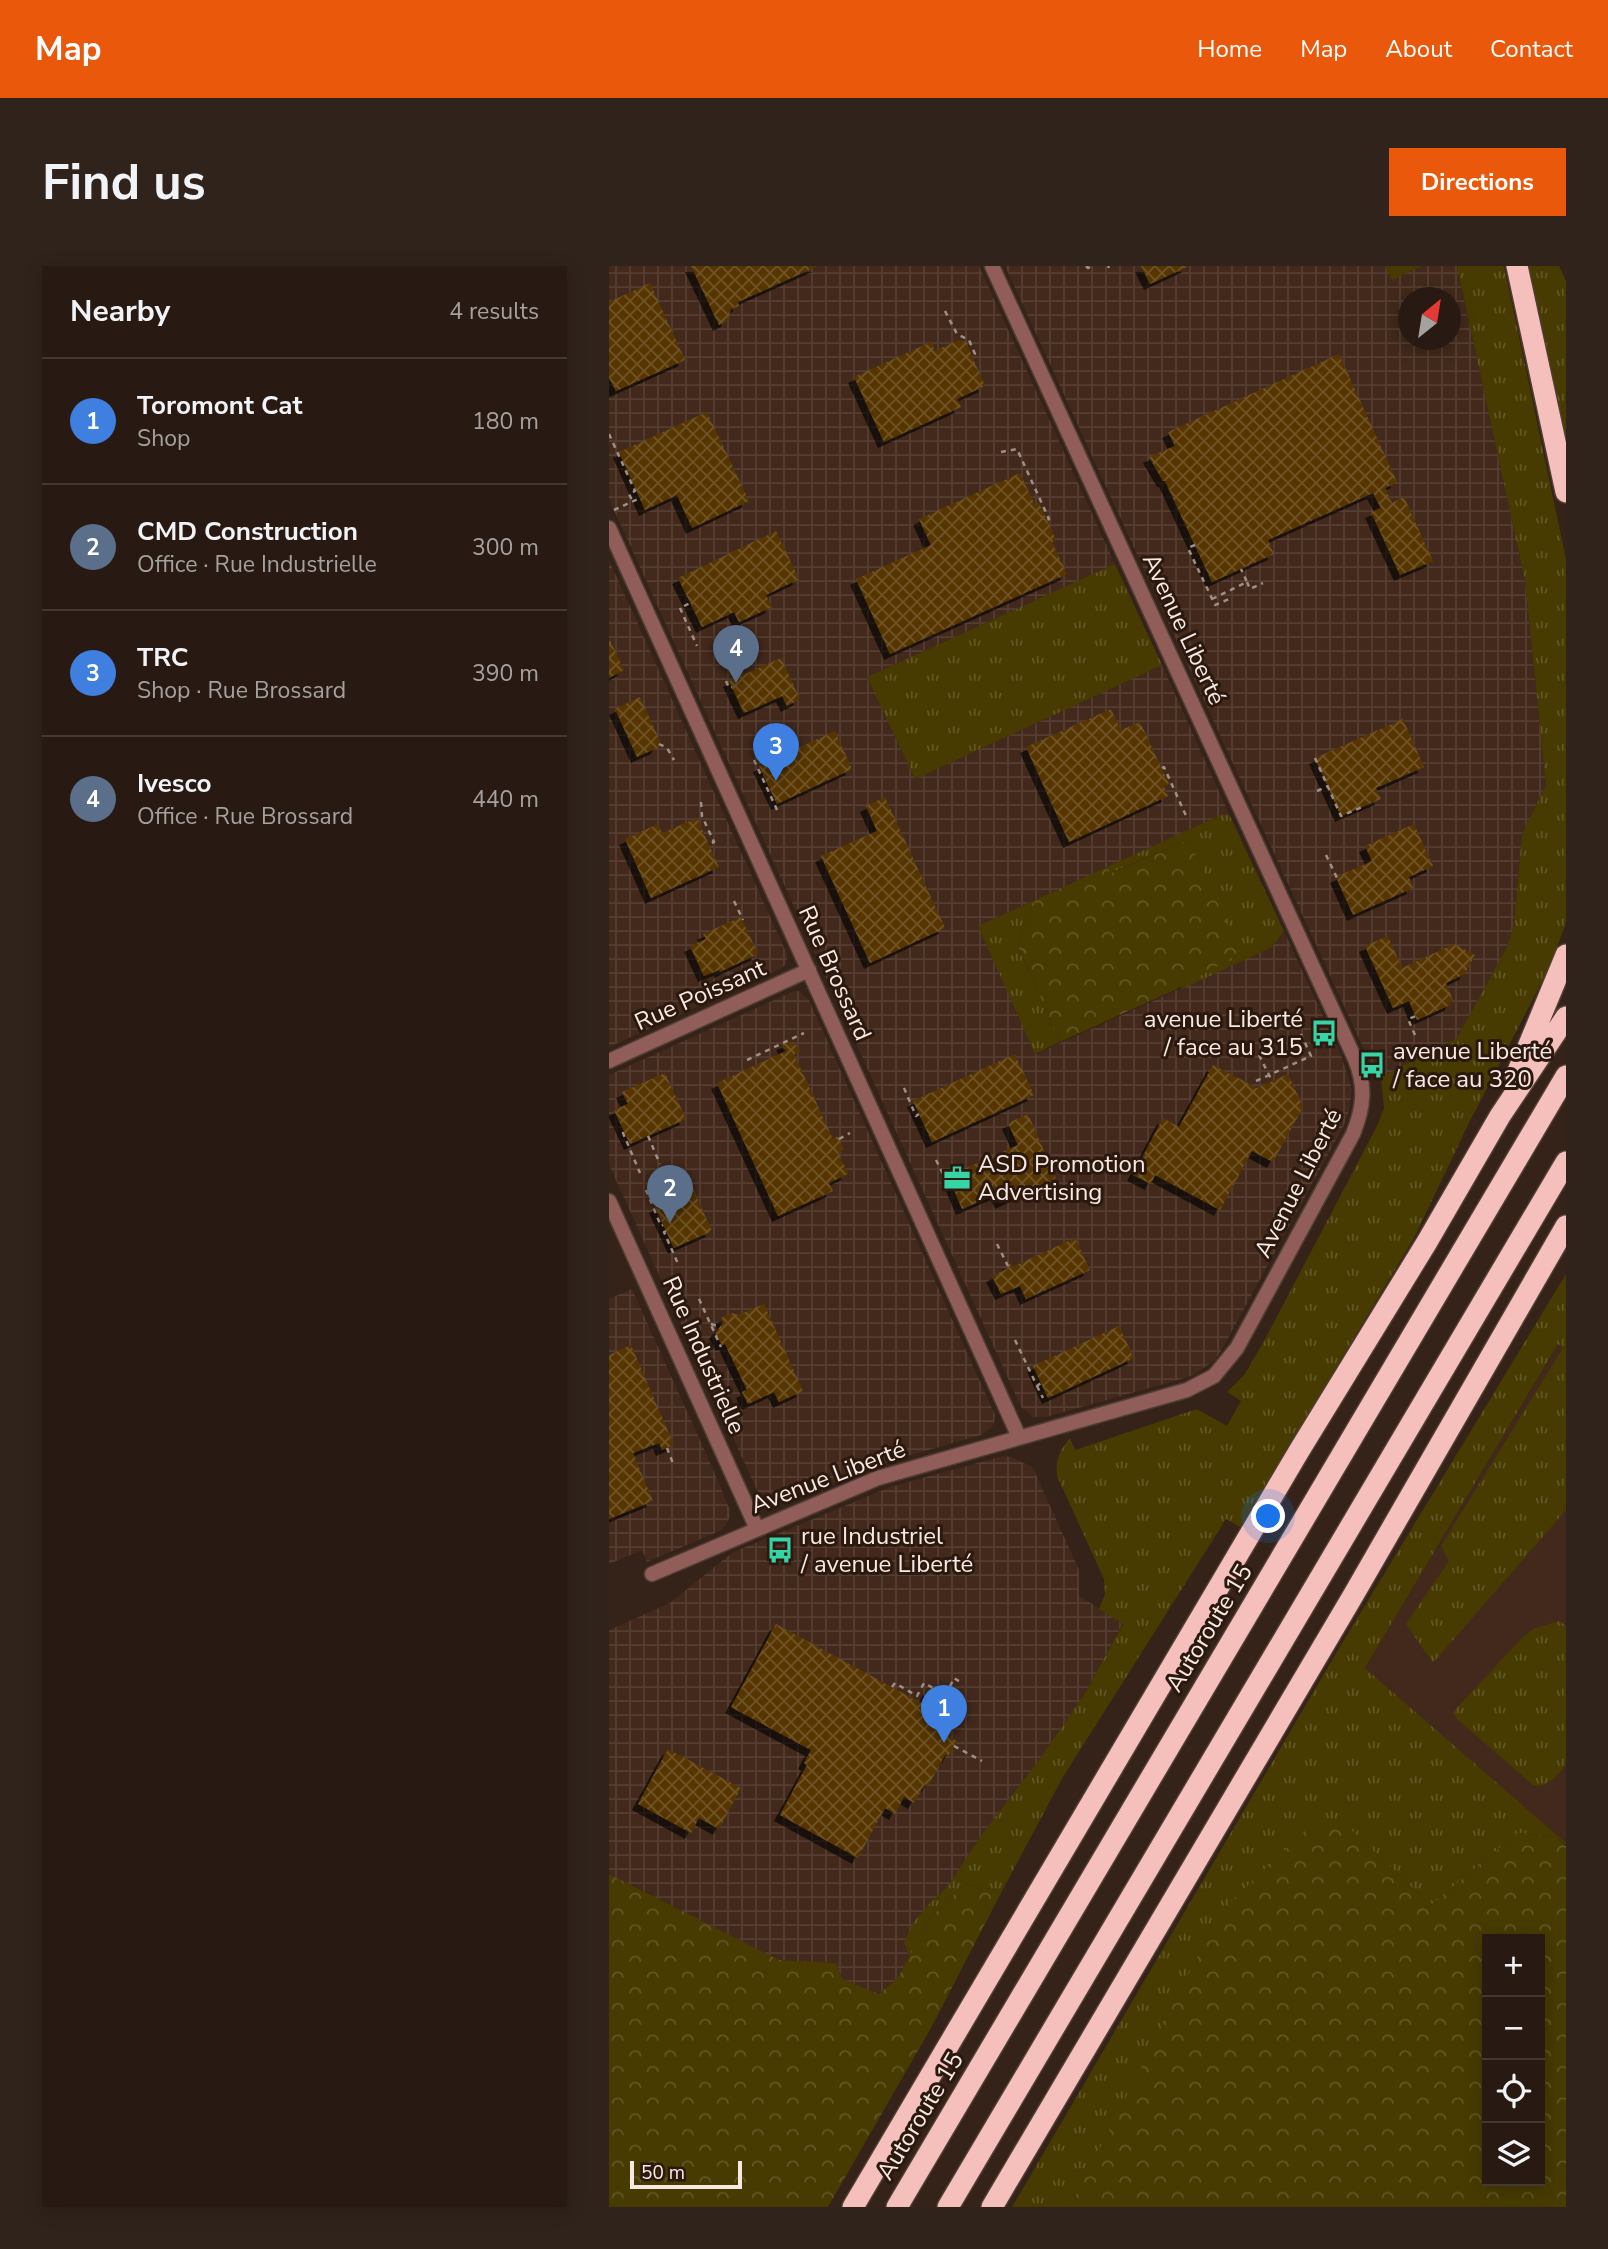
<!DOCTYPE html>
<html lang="en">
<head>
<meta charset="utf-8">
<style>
  body { margin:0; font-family:"Nunito Sans",sans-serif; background:#30231b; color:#f1f3f6 }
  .controls { position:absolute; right:21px; bottom:21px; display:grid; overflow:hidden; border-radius:0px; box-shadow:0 4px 18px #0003 }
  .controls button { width:63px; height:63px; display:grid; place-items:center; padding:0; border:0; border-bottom:2px solid #443832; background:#281a12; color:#f1f3f6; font:35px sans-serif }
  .compass { position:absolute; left:789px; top:21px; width:63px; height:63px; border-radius:50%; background:#281a12; box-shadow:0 4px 18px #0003; rotate:30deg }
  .scale { position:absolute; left:21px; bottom:18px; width:112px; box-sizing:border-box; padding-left:7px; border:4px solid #f7e9e2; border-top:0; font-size:19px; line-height:24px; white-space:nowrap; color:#f7e9e2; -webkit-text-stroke:5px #2b180e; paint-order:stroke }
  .you { position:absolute; left:660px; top:1251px; width:24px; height:24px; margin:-18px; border:5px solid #fff; border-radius:50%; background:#1a73e8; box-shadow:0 0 0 10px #1a73e833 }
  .badge { display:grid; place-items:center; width:46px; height:46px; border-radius:50%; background:#ea580c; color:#fff; font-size:23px; font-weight:700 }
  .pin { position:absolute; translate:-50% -58px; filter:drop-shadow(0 2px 4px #0008) }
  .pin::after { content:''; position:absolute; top:37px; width:24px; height:21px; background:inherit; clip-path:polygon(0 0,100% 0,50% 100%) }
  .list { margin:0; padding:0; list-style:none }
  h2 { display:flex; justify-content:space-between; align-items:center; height:91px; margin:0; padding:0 28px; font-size:30px }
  h2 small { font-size:23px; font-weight:400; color:#a5a19f }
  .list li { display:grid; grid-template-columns:46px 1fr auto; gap:21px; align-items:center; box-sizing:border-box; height:126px; padding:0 28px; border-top:2px solid #443832 }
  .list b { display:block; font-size:26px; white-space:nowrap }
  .list p { margin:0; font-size:23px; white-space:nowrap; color:#a5a19f }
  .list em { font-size:23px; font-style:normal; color:#a5a19f }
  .icon { flex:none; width:38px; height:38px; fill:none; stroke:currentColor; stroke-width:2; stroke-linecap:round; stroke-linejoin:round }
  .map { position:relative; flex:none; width:957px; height:1941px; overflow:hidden; border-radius:0px }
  header { display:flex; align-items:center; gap:42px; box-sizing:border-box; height:98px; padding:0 35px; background:#ea580c; color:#fff }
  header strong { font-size:33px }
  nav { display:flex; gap:38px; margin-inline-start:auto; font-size:24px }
  .intro { display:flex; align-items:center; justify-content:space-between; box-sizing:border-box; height:168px; padding:0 42px }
  h1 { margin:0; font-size:49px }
  .button { padding:18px 32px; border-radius:0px; background:#ea580c; color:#fff; font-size:24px; font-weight:700 }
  main { display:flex; gap:42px; padding:0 42px }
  aside { flex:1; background:#281a12; border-radius:0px; box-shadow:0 4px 18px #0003 }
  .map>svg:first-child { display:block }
</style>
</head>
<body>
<header>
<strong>Map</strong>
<nav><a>Home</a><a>Map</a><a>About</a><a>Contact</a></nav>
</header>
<div class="intro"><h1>Find us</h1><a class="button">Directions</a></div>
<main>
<aside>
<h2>Nearby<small>4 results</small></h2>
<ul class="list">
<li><span class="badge" style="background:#3f7fe0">1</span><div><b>Toromont Cat</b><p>Shop</p></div><em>180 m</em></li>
<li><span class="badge" style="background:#5c6f8a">2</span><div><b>CMD Construction</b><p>Office · Rue Industrielle</p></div><em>300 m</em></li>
<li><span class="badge" style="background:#3f7fe0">3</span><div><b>TRC</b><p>Shop · Rue Brossard</p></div><em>390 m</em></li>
<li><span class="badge" style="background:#5c6f8a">4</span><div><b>Ivesco</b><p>Office · Rue Brossard</p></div><em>440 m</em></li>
</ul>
</aside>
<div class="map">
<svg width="957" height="1941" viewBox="0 0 957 1941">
  <defs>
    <pattern id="industrial-grid" width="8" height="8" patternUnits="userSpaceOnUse" patternTransform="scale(1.75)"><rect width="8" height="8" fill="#42291b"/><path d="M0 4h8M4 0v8" fill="none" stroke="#553e31"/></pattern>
    <pattern id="grass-tufts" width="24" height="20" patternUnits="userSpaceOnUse" patternTransform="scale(1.75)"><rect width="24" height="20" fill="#473b01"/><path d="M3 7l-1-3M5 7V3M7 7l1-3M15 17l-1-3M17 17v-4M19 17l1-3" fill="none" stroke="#625726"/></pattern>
    <pattern id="forest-crowns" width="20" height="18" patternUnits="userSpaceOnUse" patternTransform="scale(1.75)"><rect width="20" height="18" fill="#473b01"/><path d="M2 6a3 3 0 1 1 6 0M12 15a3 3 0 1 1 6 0" fill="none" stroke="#625726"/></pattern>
    <pattern id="building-cross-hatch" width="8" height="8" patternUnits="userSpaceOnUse" patternTransform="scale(1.75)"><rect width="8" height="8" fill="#563603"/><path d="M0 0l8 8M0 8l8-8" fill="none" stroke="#6f5327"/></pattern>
    <filter id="shadow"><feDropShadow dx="-6" dy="6" stdDeviation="0" flood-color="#0009"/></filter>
  </defs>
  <rect width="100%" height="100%" fill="#352218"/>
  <!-- built -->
  <path fill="#42291b" d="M957 1065V1577L756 1402Z"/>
  <!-- industrial -->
  <path fill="url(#industrial-grid)" fill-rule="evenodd" d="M0 0H370L506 298 258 411 306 513 553 399 621 550 614 548 369 660 427 788 663 681 675 665 732 789 743 823 740 845 735 859 612 1085 606 1094 583 1110 437 1151H423L412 1141 0 233Z
    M396 0H776L783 13 812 0H848L916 315 937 519 913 568 905 659 898 681 848 772 765 815V807L752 777ZM800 32H842V74H800Z
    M0 294 179 690 176 699 173 702 0 781Z
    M185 725H190L200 734 386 1149 385 1157 382 1162 372 1169 281 1195 167 1239 156 1235 151 1231 0 899V809Z
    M23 1023 103 1201 121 1244V1251L113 1264 38 1296 33 1284 0 1298V1033Z
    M394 1190 403 1191 424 1202 470 1304V1330L514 1357 475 1429 427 1498 374 1567 339 1620 317 1641 295 1677 301 1690 288 1713 270 1728 233 1713 227 1697 170 1694 0 1608V1364L61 1337 119 1290 127 1285 281 1221Z"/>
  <!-- grass -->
  <path fill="url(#grass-tufts)" d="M776 0H812L783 14Z
    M848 0H895L957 293V657L941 700 860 857 805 972 631 1261 617 1253 454 1511 393 1625 356 1618 322 1651 301 1690 295 1677 304 1657 317 1641 339 1620 374 1567 427 1498 475 1429 514 1358 490 1343 496 1328 495 1313 448 1210C446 1194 451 1184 461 1172L466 1184 588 1143 618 1160 632 1135 618 1126 636 1108 654 1077 768 860 775 842 772 811 848 772 898 681 905 659 913 568 937 519 916 315Z
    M917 0H950L957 15V184Z
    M506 298 553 399 306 513 258 411Z
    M614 548 621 550 675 665 663 681 573 723 572 720 630 687 580 574 501 607 498 601Z
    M426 634 409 680 451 776 426 788 369 660Z
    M957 1008V1244L824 1397 797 1358 840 1295 832 1280 954 1082 949 1078 756 1402 957 1577V1579L947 1571 909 1567 822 1639 743 1565 468 1928 461 1941H403L726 1389Z
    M951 1355 957 1360V1499C948 1509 939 1523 924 1519L848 1453 845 1447 846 1444 914 1371 926 1362Z"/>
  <!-- forest -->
  <path fill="url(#forest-crowns)" fill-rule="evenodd" d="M580 574 631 687 568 723 451 776 409 680 426 634 498 601 502 607Z
    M721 1552 743 1565 822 1639 909 1567 947 1571 957 1580V1941H461L611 1646 701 1560ZM931 1673V1915H878V1673Z
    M0 1608 170 1694 227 1697 233 1713 270 1728 288 1713 322 1651 356 1618 393 1625 322 1762 219 1941H0Z"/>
  <!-- building -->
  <path fill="url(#building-cross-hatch)" filter="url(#shadow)" d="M82 0H209L129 36 130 40 122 43 118 55 110 59Z
    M532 0H580L541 18Z
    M41 17 76 94 7 125 0 112V36Z
    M350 74 357 76 376 120 348 133 352 141 275 176 245 111 322 76 326 85Z
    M730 88 788 216 776 222 783 237 795 231 824 295 791 309 762 246 772 242 764 227 659 274 665 288 603 316 556 215H554L540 191 566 180 559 166Z
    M98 146 140 235 83 262 68 229 36 244 10 186Z
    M411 207 426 239 430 237 447 274 443 276 458 308 281 388 247 313 322 279 310 253Z
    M167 265 190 313 157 329 163 341 130 356 125 346 93 361 69 312Z
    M0 372 15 404 0 412Z
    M172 392 191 433 178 440 173 430 135 447 120 415Z
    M31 431 51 475 48 482 28 491 6 443Z
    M502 443 512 464 531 456 560 518 555 520 559 530 460 576 417 481Z
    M794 453 815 501 767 522 772 533 732 550 706 492Z
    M226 465 243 503 168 538 150 500Z
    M276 531 336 662 261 697 212 590 268 565 257 540Z
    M88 552 110 601 42 632 16 573 49 558 53 567Z
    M805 558 824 600 800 611 804 622 744 649 727 611 763 595 756 580Z
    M132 651 149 688 111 706 110 704 95 710 81 680 97 673 94 668Z
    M779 670 793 702 845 678 866 689 856 708 837 717 844 734 841 739 808 754 800 735 784 742 756 680Z
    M179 776 189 780 192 786 185 788 224 873 229 870 235 884 229 886 239 908 220 917 224 925 169 950 108 817 177 785 173 778Z
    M406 788 425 829 323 876 304 835Z
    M604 799 648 822 679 808 694 841 664 896 643 885 611 944 546 909 542 918 524 909 554 852 570 861Z
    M56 807 77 853 21 878 5 844 19 838 13 826Z
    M419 848 447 912 392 937 388 928 353 943 339 910 409 879 399 857Z
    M84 923 103 965 65 982 46 941Z
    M466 972 481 1004 417 1033 411 1020 392 1028 383 1010 398 1003 400 996 403 1001Z
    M155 1038 194 1125 170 1136 165 1126 139 1138 133 1126 138 1124 116 1078 113 1079 106 1067 114 1057 112 1052 124 1047 129 1049 132 1048Z
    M510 1060 525 1092 439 1132 424 1100Z
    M22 1079 65 1179 53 1184 50 1177 24 1187 44 1235 0 1253V1089Z
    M167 1358 312 1437 320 1423 355 1442 340 1471 348 1475 339 1491 336 1489 319 1520 316 1518 305 1537 295 1531 286 1548 276 1542 249 1592 171 1549 198 1499 195 1497 202 1484 122 1441Z
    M59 1483 132 1522 110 1563 90 1552 82 1567 29 1538Z"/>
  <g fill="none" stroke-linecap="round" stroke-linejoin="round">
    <!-- minor casing -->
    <g stroke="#503e34" stroke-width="17">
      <path id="minor" d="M0 262 410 1171
        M0 795 200 704
        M0 935 148 1263
        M43 1308 269 1212 578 1124 605 1110 628 1082 744 868C755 841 757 820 746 793L383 0"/>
    </g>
    <!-- motorway casing -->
    <g stroke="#503e34" stroke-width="24">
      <path id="motorway" d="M908 0 957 226
        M907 810 957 689
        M244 1941 690 1185 818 976 891 850 957 751
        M288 1941 957 810
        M339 1941 957 896
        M383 1941 745 1328 957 960"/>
    </g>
    <!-- path -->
    <path stroke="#9f8f86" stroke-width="2.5" stroke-dasharray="5 5" stroke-linecap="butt" d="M477 0 479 2 484 0
      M499 0 500 2
      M336 45 348 68 360 74 366 88 363 90
      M0 168 26 225 20 228 24 236
      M392 186 408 183 440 253 438 254
      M5 244 31 232
      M586 279 579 282 606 339 620 333
      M638 316 641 323 654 317
      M603 333 638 316 632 303
      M75 340 81 337
      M71 342 88 380
      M117 415 120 422 123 421
      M50 478 58 482 65 494
      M706 492 732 550 753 541
      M145 494 169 546
      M553 502 555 501 578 552
      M708 525 719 520
      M92 536 93 550 105 576 100 578
      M717 589 729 614
      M125 635 134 654
      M806 769 799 753 807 750
      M650 789 663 815
      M138 794 195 767
      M647 815 702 790 692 768
      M295 822 307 850 310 848
      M15 867H14L31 907
      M39 870 51 898
      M230 873 241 867
      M327 894 338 916 341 915
      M37 924 52 960 54 959
      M57 965 55 966 70 1000
      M388 978 399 1000
      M90 1033 112 1081
      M102 1058 112 1061
      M406 1074 428 1120 432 1117
      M428 1120 434 1132
      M58 1182 65 1200
      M283 1421 286 1417 308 1430 315 1417 337 1429 345 1412 353 1417
      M345 1480 373 1495"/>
    <!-- minor -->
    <use href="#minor" stroke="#915d59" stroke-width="14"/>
    <!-- motorway -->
    <use href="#motorway" stroke="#f5c0bc" stroke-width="21"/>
  </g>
  <!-- icons -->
  <defs>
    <g id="bus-bare" transform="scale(2.1)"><path d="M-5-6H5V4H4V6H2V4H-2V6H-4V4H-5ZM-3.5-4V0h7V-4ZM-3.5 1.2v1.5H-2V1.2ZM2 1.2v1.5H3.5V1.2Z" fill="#37d4a6" stroke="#2b180e" stroke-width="2.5" paint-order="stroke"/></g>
    <g id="office-bare" transform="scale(2.1)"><path d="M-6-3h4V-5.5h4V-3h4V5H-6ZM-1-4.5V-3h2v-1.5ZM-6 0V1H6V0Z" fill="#37d4a6" stroke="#2b180e" stroke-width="2.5" paint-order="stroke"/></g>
  </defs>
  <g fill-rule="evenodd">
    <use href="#bus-bare" x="715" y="767"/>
    <use href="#bus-bare" x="763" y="799"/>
    <use href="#office-bare" x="348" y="912"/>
    <use href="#bus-bare" x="171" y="1284"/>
  </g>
  <g text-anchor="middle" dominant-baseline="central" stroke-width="6" stroke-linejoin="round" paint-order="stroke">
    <!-- street labels -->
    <g font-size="24" fill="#f7e9e2" stroke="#2b180e">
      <text transform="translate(575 363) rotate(65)">Avenue Liberté</text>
      <text transform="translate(226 707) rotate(66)">Rue Brossard</text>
      <text transform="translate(91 729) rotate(-24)">Rue Poissant</text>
      <text transform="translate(689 917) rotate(-63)">Avenue Liberté</text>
      <text transform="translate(95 1089) rotate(66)">Rue Industrielle</text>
      <text transform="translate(219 1211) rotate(-21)">Avenue Liberté</text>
      <text transform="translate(600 1362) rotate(-59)">Autoroute 15</text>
      <text transform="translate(311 1850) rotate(-59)">Autoroute 15</text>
    </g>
    <!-- poi labels -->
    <g font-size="24" fill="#f7e9e2" stroke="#2b180e" text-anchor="start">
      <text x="694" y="753" text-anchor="end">avenue Liberté<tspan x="694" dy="28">/ face au 315</tspan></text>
      <text x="784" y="785">avenue Liberté<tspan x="784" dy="28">/ face au 320</tspan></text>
      <text x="369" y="898">ASD Promotion<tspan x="369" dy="28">Advertising</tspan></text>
      <text x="192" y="1270">rue Industriel<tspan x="192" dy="28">/ avenue Liberté</tspan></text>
    </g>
  </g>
</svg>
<div class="controls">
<button>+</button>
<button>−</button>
<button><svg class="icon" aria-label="locate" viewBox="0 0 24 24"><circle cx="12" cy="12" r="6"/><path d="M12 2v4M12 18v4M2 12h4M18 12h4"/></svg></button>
<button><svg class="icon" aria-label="layers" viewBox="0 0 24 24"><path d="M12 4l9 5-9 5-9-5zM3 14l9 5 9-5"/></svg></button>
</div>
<svg class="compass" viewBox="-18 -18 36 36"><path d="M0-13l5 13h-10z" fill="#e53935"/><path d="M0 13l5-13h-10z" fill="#a5a19f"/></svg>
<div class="scale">50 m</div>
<div class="you"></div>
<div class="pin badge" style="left:335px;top:1477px;background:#3f7fe0">1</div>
<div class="pin badge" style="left:61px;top:957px;background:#5c6f8a">2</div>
<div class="pin badge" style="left:167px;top:515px;background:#3f7fe0">3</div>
<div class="pin badge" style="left:127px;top:417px;background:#5c6f8a">4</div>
</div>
</main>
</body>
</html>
